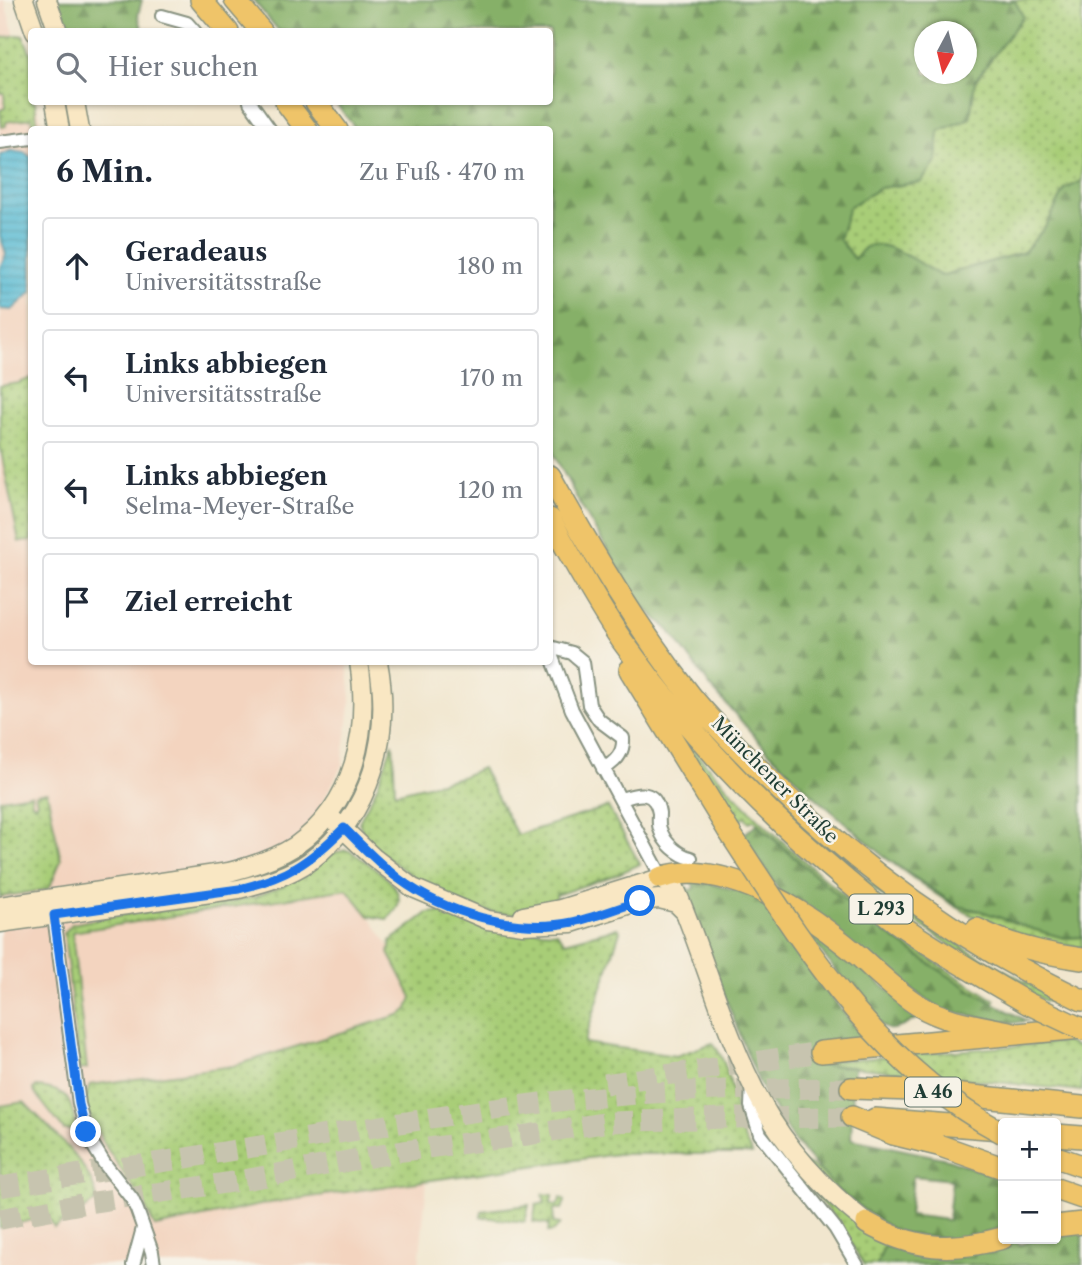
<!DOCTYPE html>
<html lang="de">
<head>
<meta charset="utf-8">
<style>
  body { margin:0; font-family:"Libre Caslon Text",serif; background:#f2f2f3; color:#1f2937 }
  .controls { position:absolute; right:21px; bottom:21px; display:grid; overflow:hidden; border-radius:7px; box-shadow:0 2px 5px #0004 }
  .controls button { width:63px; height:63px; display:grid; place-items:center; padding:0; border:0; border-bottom:2px solid #e0e1e3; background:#fff; color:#1f2937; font:35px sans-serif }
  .compass { position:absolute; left:914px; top:21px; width:63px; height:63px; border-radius:50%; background:#fff; box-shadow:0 2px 5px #0004; rotate:187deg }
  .stop { position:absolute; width:21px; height:21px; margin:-16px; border:5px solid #1a73e8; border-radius:50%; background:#fff }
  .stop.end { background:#1a73e8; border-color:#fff; box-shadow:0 2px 7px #0008 }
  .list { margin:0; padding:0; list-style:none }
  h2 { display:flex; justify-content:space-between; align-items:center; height:91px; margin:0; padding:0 28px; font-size:30px }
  h2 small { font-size:23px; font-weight:400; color:#747a83 }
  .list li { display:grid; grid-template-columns:46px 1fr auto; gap:21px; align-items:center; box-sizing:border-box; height:98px; margin:0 14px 14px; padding:0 14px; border:2px solid #e0e1e3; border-radius:7px }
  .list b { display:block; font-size:26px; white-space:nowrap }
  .list p { margin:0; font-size:23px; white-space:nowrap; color:#747a83 }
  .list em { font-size:23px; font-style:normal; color:#747a83 }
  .icon { flex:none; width:38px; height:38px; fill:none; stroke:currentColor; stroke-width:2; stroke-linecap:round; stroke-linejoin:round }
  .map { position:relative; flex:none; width:1082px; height:1265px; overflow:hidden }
  .search { position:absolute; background:#fff; box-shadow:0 2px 5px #0004; left:28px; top:28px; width:525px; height:77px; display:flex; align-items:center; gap:18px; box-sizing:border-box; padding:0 24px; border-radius:7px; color:#747a83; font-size:26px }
  .panel { position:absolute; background:#fff; box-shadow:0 2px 5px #0004; left:28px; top:126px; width:525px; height:539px; border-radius:7px }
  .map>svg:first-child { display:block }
</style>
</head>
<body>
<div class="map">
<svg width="1082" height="1265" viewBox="0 0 1082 1265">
  <defs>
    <pattern id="grass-dots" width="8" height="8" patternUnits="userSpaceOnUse" patternTransform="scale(1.75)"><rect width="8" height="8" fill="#a8cd77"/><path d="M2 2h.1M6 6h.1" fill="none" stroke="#88a862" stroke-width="1.8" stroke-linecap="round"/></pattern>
    <pattern id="forest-firs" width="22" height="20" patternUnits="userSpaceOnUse" patternTransform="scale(1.75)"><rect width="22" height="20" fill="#86b068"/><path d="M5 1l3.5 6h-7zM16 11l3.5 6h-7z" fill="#6d9056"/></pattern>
    <pattern id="water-rules" width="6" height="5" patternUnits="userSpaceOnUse" patternTransform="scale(1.75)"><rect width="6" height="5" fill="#55b9d3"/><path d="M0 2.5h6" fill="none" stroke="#4698ac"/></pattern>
  </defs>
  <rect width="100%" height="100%" fill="#f7f3e8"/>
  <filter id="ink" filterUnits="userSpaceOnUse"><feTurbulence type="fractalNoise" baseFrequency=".0143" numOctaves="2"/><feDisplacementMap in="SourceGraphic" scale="14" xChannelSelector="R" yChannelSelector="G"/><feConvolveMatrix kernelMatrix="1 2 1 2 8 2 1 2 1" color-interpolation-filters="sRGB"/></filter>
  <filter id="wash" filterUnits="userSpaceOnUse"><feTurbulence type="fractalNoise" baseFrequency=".00686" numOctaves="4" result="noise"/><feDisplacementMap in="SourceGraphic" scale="28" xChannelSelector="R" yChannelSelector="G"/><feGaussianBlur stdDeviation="1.57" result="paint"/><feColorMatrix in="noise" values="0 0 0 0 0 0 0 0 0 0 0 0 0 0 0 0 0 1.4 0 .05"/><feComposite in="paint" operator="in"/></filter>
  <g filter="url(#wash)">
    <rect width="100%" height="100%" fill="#f1e6ce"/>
    <!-- built -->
    <path fill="#f3d4bf" d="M0 0H4L31 91 32 102H35L45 129 32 130V662H347L351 699 342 765 324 799 351 887 430 1010 237 1071 87 1089 86 1109 106 1147 144 1204 155 1227 275 1202 427 1180 419 1265H0Z"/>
    <!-- grass -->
    <path fill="url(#grass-dots)" stroke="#648556" stroke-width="2" d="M1012 0H1082V181L1065 189 1046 226 1024 252 940 276 896 250 867 246 854 259 839 239 849 207 880 188 921 182 936 162 939 131 970 118 975 81 1023 16Z
      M17 35 23 36 31 54 32 102H35L37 121 33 124 32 118 6 122V126L2 127 0 110 5 108 4 93H0V38Z
      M31 378V541L19 542 0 446V386L19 383Z
      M550 494 726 750 772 797 818 841 906 909 971 952 1059 1000 1045 1001 977 963 913 920 822 848 740 768 698 723 624 624 550 501Z
      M681 736C772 842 874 928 995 1000L993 1004C946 975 901 946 858 912 822 883 786 849 754 820L749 822 745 817 737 823 735 821 732 823Z
      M393 743 395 793 461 777 482 768 517 835 608 807 640 864 618 874 556 895 557 904C541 908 525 915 509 914 453 911 408 874 366 841L359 822 376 789Z
      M47 792 61 860 49 889 0 897V799L31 794 32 803 35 805 37 802 35 794Z
      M346 850 352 852C373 868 421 892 387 919L369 916 347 889 72 932 87 1069 79 1070 64 933 72 924 112 916 227 903 255 897 285 885 334 853Z
      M886 858 969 910 981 911 1032 929 1064 938 1082 937V948C996 936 954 910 886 858Z
      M439 912 484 927 557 932 565 942 618 928 620 931 584 1043 676 1056 713 1043C732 1069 732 1099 740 1129 743 1137 748 1146 752 1154H617L275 1202 155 1227 144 1204 106 1147 86 1109V1096L90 1085 233 1066 402 1014 408 1009 412 997 389 953 391 941 428 913Z
      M1065 1042 1082 1049V1091L822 1064V1062Z
      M36 1087C69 1089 71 1099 76 1130H64L35 1093 33 1089Z
      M24 1102C47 1127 94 1166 97 1201L54 1228 48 1216 0 1228V1106Z
      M764 1120 789 1155 974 1253 975 1256 942 1257 888 1246 883 1248 877 1265H864L838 1223 793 1166Z
      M543 1194 553 1195 550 1203 557 1206 561 1198 565 1201 562 1209H554L553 1223 560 1224 554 1231 548 1232 549 1224 533 1222 536 1205 545 1203Z
      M529 1205 525 1222 481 1217 482 1211Z"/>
    <!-- forest -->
    <path fill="url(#forest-firs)" stroke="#52764e" stroke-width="2" fill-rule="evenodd" d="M55 0H142L138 15 143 31H66Z
      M253 0 1015 1 1023 16 975 81 970 118 939 131 936 162 921 182 880 188 849 207 839 239 854 259C858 255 862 250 866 247 884 236 924 267 941 276L1024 252 1046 226 1065 189 1082 181V937L1064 938 1032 929 981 911 957 906 886 858 813 795 768 751 711 687 669 630 644 607 619 569 581 506 550 447V130L356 129 335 102H550V32L279 31ZM925 32H967V74H925Z
      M757 824C840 900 926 970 1027 1021L1013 1023 940 1010 783 897 743 835Z
      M690 879 757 895 822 986 866 1040 819 1046 822 1065 854 1067 851 1139 948 1159 1003 1179V1227L962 1242 895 1232 838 1191 793 1140 759 1083 679 880H682L689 891 695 888ZM913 1176 952 1180 948 1220 909 1215Z
      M796 916 919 1015 918 1018C909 1022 898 1031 888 1029 871 1025 810 935 796 916Z
      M1082 1230V1265H877L884 1246 942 1257 974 1256V1253L1017 1241 1020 1245 1037 1239H1056V1234Z"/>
    <!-- water -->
    <path fill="url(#water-rules)" stroke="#3a7b84" stroke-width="2" d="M12 150 24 152 31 157 32 292 12 310 0 309V267L6 254 0 236V155Z"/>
  </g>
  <g filter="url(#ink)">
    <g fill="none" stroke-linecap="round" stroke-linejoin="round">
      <!-- highway-tunnel -->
      <path stroke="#c7c4af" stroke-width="21" stroke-dasharray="21 10" stroke-linecap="butt" d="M605 1084 821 1052
        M0 1187C78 1174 157 1163 235 1150 361 1130 486 1106 613 1096 692 1089 771 1089 851 1088
        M0 1219 87 1203 239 1181 403 1151 514 1137 610 1122 726 1118 852 1117"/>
      <!-- street casing -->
      <g stroke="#889281" stroke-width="16">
        <path id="street" d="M162 16 187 23 195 32
          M250 102 270 130
          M0 142 32 138
          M550 647 572 653 583 662 589 705 599 720 623 738C624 753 616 762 603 769
          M550 652 572 710 657 868 660 878
          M621 799C639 793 655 789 659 813 659 818 658 824 660 829 664 843 678 855 691 858
          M53 908 79 1104 88 1137 104 1163 132 1199 137 1210 152 1252 154 1265
          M752 1083 751 1106 760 1134 835 1228 857 1265
          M133 1265 143 1228"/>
      </g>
      <!-- secondary casing -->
      <g stroke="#889281" stroke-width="21">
        <path id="secondary" d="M24 0 35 32
          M47 0 58 32
          M55 102 60 130
          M75 102 80 130
          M336 822 373 857 413 888 488 920 523 925 572 923 640 901 659 899 676 903 685 912
          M660 878 675 888 679 897C707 965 726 1038 761 1102 787 1149 825 1190 867 1223
          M0 906 229 872C252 866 275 859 295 846 355 804 370 731 359 662
          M523 916 560 909 660 878
          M0 923 239 889C263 883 289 876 310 861 372 814 392 736 378 662"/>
      </g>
      <!-- highway casing -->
      <g stroke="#889281" stroke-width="24">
        <path id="highway" d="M201 0 228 32
          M235 0 262 32
          M286 102 307 130
          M316 102 337 130
          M550 476C592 552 636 626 690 695 709 719 731 740 752 762 848 861 958 941 1082 1000
          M550 519C573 560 596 603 623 642 687 732 763 811 847 881 864 895 879 909 896 922 938 952 983 977 1027 1003
          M630 670 728 830
          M660 878C683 870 705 873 728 879 778 893 821 924 860 957 878 973 897 992 918 1005 948 1023 981 1026 1014 1033
          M977 929C1010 946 1045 954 1082 959
          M821 1052 1082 1028
          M851 1088 913 1090 1082 1107
          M852 1117 893 1134 938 1145 1003 1168
          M875 1119 1000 1129
          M1056 1135 1082 1137
          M1056 1157 1082 1166
          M1056 1189 1082 1198
          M867 1223C914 1250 952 1252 1003 1238
          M1056 1226 1082 1223"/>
      </g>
      <!-- street -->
      <use href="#street" stroke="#fff" stroke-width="12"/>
      <!-- secondary -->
      <use href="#secondary" stroke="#f9e7c3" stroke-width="18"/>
      <!-- highway -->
      <use href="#highway" stroke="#efc469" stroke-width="21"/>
      <!-- highway-bridge casing -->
      <g stroke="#889281" stroke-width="24" stroke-linecap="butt">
        <path id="highway-bridge" d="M728 830C804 946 877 1066 1003 1133
          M1027 1003 1082 1029"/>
      </g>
      <!-- highway-bridge -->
      <use href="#highway-bridge" stroke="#efc469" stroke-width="21"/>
    </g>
  </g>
  <g fill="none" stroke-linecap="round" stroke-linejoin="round" filter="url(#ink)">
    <!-- route -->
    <path stroke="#1a73e8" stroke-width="9" d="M86 1132 79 1104 54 915 239 889C287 877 309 863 344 828 362 846 379 864 399 879 445 913 517 934 573 922 596 917 618 908 640 901"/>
  </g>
  <g text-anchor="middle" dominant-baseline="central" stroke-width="5" stroke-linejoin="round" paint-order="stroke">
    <!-- shield labels -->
    <g fill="#f7f3e8" stroke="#60746a" stroke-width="2">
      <rect x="849.5" y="894.5" width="63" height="29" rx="5"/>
      <rect x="905" y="1077.5" width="56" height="29" rx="5"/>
    </g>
    <g font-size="18" font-weight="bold" fill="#1f3d34">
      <text x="881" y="909">L 293</text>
      <text x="933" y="1092">A 46</text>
    </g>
    <!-- street labels -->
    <g font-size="19" fill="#1f3d34" stroke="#f7f3e8">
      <text transform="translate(775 780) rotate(45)">Münchener Straße</text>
    </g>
  </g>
</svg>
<div class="controls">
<button>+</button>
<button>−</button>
</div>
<svg class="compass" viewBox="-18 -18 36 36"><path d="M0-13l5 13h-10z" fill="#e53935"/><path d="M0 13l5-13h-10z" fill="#747a83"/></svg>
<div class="stop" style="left:640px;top:901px"></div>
<div class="stop end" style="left:86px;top:1132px"></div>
<div class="search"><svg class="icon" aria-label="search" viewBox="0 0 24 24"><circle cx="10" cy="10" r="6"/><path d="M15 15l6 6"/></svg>Hier suchen</div>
<section class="panel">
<h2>6 Min.<small>Zu Fuß · 470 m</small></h2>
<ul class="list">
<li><svg class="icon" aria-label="ahead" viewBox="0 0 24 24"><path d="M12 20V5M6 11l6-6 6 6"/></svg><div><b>Geradeaus</b><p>Universitätsstraße</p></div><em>180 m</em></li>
<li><svg class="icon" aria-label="left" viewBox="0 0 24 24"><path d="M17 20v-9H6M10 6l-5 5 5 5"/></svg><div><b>Links abbiegen</b><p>Universitätsstraße</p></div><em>170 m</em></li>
<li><svg class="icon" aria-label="left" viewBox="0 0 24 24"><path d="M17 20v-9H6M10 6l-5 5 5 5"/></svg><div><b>Links abbiegen</b><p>Selma-Meyer-Straße</p></div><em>120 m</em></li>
<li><svg class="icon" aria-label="arrive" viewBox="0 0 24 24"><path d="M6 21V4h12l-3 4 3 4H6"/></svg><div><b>Ziel erreicht</b></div></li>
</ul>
</section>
</div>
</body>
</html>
